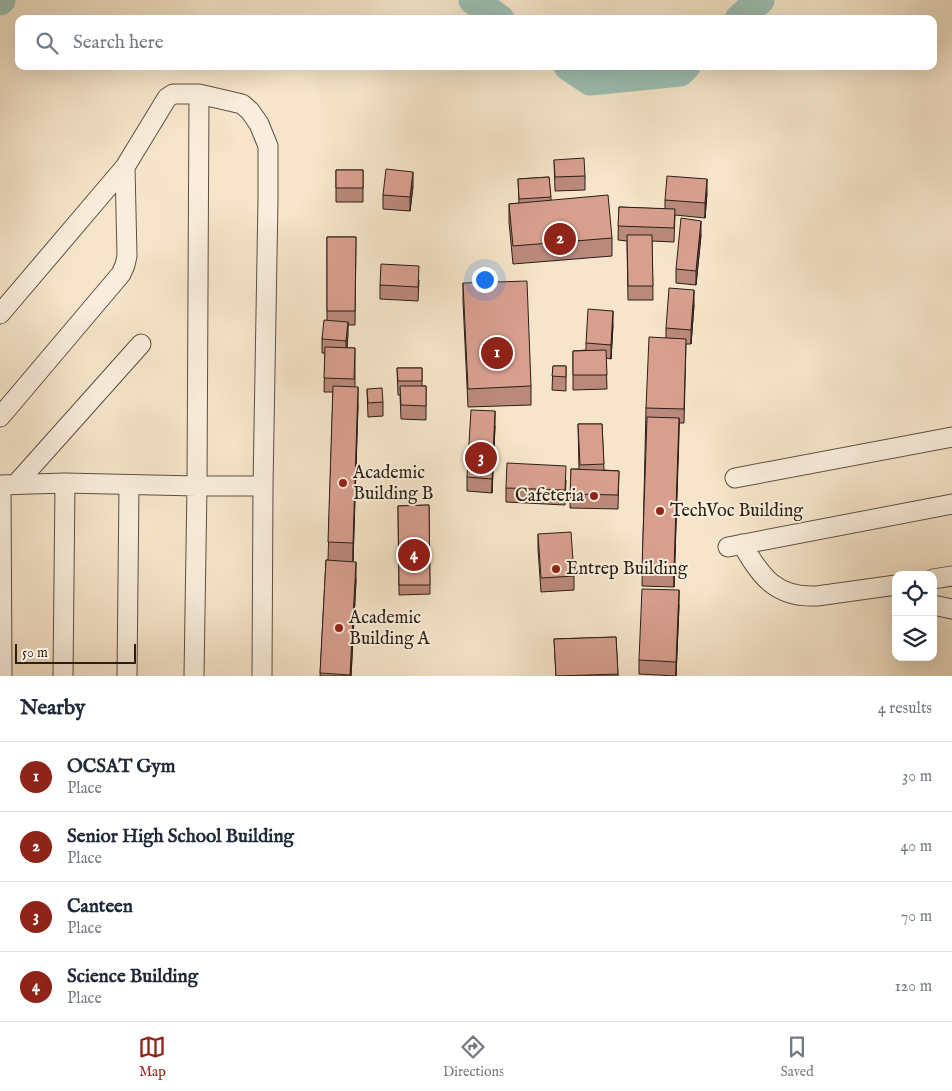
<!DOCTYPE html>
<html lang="en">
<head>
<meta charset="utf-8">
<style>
  body { margin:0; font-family:"IM FELL English",serif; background:#f6f6f7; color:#1f2937 }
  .controls { position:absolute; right:15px; bottom:15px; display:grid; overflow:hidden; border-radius:10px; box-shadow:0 5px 20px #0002 }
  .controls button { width:45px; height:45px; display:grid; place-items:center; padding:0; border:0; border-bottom:1px solid #e0e1e3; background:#fff; color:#1f2937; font:25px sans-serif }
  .scale { position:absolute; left:15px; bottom:12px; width:121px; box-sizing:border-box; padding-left:5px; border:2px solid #291f14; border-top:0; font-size:14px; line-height:18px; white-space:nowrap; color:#291f14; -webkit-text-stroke:4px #f9eedd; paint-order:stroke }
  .you { position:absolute; left:484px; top:279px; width:18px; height:18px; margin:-12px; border:4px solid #fff; border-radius:50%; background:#1a73e8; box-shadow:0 0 0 8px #1a73e833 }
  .badge { display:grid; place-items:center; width:32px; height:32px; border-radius:50%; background:#8f2418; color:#fff; font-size:16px; font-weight:700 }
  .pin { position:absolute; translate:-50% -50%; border:2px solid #fff; box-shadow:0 1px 5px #0006 }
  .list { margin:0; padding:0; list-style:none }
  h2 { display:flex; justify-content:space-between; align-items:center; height:65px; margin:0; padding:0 20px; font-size:21px }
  h2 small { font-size:16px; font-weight:400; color:#747a83 }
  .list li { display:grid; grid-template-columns:32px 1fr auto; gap:15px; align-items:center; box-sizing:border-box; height:70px; padding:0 20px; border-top:1px solid #e0e1e3 }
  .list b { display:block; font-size:19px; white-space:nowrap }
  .list p { margin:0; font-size:16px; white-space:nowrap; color:#747a83 }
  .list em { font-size:16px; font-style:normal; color:#747a83 }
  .icon { flex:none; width:28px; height:28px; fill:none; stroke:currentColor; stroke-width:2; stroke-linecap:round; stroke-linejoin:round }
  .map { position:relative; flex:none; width:952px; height:676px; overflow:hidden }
  .search { position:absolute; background:#fff; box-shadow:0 5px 20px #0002; left:15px; right:15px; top:15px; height:55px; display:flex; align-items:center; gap:12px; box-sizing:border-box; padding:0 18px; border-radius:10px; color:#747a83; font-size:19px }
  .sheet { height:345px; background:#fff }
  nav { display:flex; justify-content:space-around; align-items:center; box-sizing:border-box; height:70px; border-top:1px solid #e0e1e3; background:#fff; font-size:14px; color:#747a83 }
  nav a { display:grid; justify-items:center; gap:2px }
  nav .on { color:#8f2418 }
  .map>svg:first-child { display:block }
</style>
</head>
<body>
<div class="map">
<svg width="952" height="676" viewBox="0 0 952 676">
  <rect width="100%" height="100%" fill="#f6e5ca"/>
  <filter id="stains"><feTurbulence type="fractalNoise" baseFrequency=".004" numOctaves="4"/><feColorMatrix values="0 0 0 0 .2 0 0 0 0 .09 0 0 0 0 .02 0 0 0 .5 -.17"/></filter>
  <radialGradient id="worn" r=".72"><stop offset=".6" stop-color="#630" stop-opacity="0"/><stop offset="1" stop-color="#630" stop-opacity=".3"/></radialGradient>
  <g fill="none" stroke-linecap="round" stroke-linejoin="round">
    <!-- river -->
    <path stroke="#9dbfb3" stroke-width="29" d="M473 0 500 19
      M0 1 1 0
      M739 19 760 0
      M568 66 590 81 680 72 686 66"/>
    <!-- street casing -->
    <g stroke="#5c5042" stroke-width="21">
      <path id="street" d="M0 314 125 167 167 98 173 94H199L242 104 250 111 259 124 268 146V199L263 486 262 676
        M0 417 121 274 125 265 127 256 125 167
        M735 478 952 437
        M16 484 141 344
        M0 485 65 483 197 486H263
        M1 485 2 676
        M742 544C761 577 776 598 817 596L896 585
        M728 547 952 504
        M933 579 952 576
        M933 605 952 609
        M63 676 65 483
        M127 676 129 485
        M194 676 197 486 199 94"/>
    </g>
    <!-- street -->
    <use href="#street" stroke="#f9eedd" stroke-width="19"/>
  </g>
  <!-- wall -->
  <path fill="#ba897b" stroke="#291f14" d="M554 160 585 176V190L555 191Z
    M336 170H363V202H336Z
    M549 177 551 200 612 238V256L513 264 509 222V204L519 203 518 179Z
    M413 186 410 211 383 209V195Z
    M707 193 705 218 675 215 674 242 652 241 653 300H628L627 241 618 240 619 207 665 209V200Z
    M701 235 696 285 676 283V269Z
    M327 237H356L355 325H348L347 348H355V387L358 405 353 561 356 580 351 676H320L326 560H328L333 392H324L325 353H322V339L327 320Z
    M419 280 418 301 380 299V285Z
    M463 283 531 386V405L468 407 463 301Z
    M694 305 691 344H686L684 423H679L674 587 642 586 646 408 666 338V328Z
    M613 325 611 359 606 358 607 389 573 390V351L586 350V343Z
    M553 366H566V391L552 390Z
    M397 368H422V386H426V420L401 419 400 395H398Z
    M367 389 383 402V416L368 417Z
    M578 424H602L604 470 619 471 618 509 570 508 571 469H579Z
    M495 426 492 493 467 491V477Z
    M566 480 565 505 506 502V488Z
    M429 505 430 594 399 595 398 506Z
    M538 534 574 576V590L541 592 538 549Z
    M679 605 676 676 639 674V660Z
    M616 637 618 676H556L554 639Z"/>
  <!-- shaded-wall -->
  <path fill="#976f64" stroke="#291f14" d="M413 172V186L410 211V197Z
    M707 179V193L705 218V203Z
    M701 221V235L696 285V271Z
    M694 290V305L691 344V330Z
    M613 311V325L611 359V345Z
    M348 322V336L346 355V341Z
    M358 387V405L353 561V543Z
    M495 411V426L492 493V479Z
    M679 418V436L674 587V569Z
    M356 562V580L351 676H350Z
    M679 590V605L676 676V662Z"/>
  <!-- building -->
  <path fill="#d89f8f" stroke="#291f14" d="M584 158 585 176 555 177 554 160Z
    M386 169 413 172 410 197 383 195Z
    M336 170H363V188H336Z
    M667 176 707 179 705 203 665 200Z
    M549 177 551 197 519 199 518 179Z
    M608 195 612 238 513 246 509 204Z
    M619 207 675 209 674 228 618 226Z
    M681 218 701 221 696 271 676 269Z
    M627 235H652L653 286H628Z
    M327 237H356L355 311H327Z
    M381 264 419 266 418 287 380 285Z
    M527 281 531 386 468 389 463 283Z
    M669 288 694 290 691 330 666 328Z
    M588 309 613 311 611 345 586 343Z
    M324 320 348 322 346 341 322 339Z
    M649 337 686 339 684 409 646 408Z
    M325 347 355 348 354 379 324 378Z
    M606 350 607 375H573V351Z
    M553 366H566V377L552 376Z
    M397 368H422V381H398Z
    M333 386 358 387 353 543 328 542Z
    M400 386H426V406L401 405Z
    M382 388 383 402 368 403 367 389Z
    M471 410 495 411 492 479 467 477Z
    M647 417 679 418 674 569 642 567Z
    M578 424H602L604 464 580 465Z
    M507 463 566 466 565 490 506 488Z
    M571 469 619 471 618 495 570 494Z
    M429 505 430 585H399L398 506Z
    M571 532 574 576 541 578 538 534Z
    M326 560 356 562 350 675 320 673Z
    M642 589 679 590 676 662 639 660Z
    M616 637 618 674 556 676 554 639Z"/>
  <!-- markers -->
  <g fill="#8f2418" stroke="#f9eedd" stroke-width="2">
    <circle cx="343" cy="483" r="5"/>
    <circle cx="594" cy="496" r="5"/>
    <circle cx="660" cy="511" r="5"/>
    <circle cx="556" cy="569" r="5"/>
    <circle cx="339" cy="628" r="5"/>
  </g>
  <g text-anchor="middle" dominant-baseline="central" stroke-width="4" stroke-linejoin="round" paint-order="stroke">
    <!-- poi labels -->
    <g font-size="18" fill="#291f14" stroke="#f9eedd" text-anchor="start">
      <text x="353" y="473">Academic<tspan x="353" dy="21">Building B</tspan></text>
      <text x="584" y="496" text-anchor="end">Cafeteria</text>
      <text x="670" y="511">TechVoc Building</text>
      <text x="566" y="569">Entrep Building</text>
      <text x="349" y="618">Academic<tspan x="349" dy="21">Building A</tspan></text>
    </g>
  </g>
  <rect width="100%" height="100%" filter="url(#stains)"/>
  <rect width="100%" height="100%" fill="url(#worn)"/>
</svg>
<div class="controls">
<button><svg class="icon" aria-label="locate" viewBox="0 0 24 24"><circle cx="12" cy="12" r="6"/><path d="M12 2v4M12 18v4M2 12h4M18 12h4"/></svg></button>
<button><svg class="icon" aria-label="layers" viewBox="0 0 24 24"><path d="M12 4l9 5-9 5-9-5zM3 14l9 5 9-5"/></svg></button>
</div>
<div class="scale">50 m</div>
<div class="you"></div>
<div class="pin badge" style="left:497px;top:353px">1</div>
<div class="pin badge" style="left:560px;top:239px">2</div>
<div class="pin badge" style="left:481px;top:458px">3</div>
<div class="pin badge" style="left:414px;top:555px">4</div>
<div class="search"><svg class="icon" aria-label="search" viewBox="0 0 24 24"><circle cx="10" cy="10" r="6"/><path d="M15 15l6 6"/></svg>Search here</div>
</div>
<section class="sheet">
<h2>Nearby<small>4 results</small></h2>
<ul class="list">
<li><span class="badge">1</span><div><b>OCSAT Gym</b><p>Place</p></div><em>30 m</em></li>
<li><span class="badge">2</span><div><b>Senior High School Building</b><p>Place</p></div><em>40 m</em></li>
<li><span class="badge">3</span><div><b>Canteen</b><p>Place</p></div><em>70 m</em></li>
<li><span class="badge">4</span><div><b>Science Building</b><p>Place</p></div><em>120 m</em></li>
</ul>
</section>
<nav>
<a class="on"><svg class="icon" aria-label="map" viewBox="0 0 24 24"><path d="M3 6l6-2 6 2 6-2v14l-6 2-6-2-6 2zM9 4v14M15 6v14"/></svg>Map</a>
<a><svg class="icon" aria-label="directions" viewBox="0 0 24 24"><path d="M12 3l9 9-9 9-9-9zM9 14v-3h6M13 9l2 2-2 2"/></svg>Directions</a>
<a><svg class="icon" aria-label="saved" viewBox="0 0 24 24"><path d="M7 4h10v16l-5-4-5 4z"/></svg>Saved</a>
</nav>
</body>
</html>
